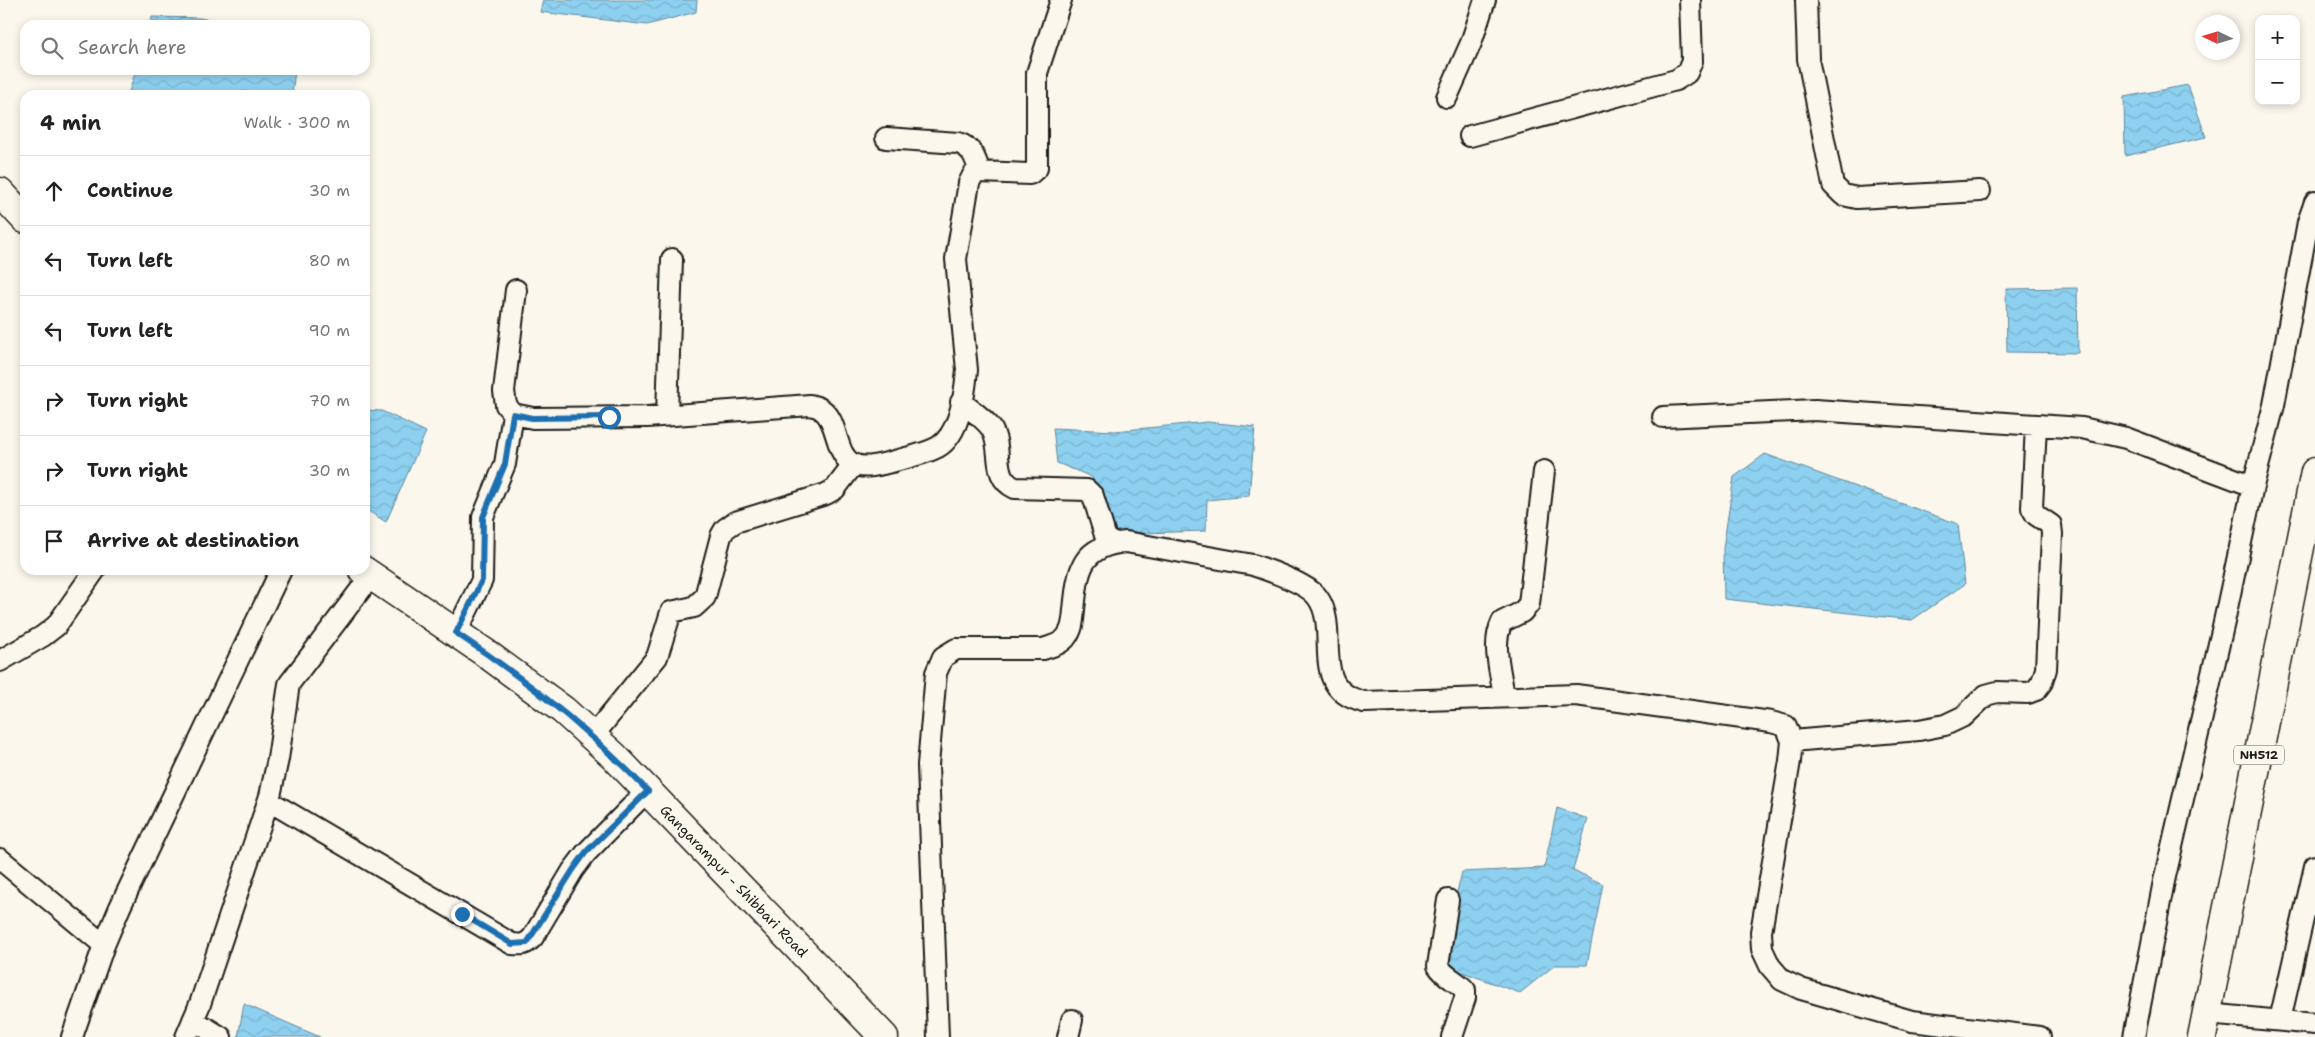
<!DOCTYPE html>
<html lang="en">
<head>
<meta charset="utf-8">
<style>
  body { margin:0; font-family:"Shantell Sans",sans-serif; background:#f2f2f2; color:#222 }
  .controls { position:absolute; right:15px; top:15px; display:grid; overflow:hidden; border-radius:10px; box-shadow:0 2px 8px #0003 }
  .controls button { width:45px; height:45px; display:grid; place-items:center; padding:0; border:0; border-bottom:1px solid #e0e0e0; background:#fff; color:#222; font:25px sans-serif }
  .compass { position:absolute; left:2195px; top:15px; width:45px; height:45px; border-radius:50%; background:#fff; box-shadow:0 2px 8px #0003; rotate:274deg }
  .stop { position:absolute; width:15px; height:15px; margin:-11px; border:4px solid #1f6fb2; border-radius:50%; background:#fff }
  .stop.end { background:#1f6fb2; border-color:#fff; box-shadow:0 1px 5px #0008 }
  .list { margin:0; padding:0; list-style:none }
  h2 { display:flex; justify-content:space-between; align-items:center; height:65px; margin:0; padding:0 20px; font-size:21px }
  h2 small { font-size:16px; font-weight:400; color:#767676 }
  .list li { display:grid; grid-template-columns:32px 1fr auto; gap:15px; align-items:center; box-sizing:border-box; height:70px; padding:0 20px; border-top:1px solid #e0e0e0 }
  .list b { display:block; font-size:19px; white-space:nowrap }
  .list em { font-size:16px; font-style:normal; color:#767676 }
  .icon { flex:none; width:28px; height:28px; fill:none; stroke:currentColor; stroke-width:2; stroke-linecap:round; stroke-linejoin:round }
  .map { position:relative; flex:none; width:2315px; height:1037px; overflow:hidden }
  .search { position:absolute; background:#fff; box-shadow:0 2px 8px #0003; left:20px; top:20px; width:350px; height:55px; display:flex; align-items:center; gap:12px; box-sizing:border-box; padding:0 18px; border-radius:15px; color:#767676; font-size:19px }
  .panel { position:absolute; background:#fff; box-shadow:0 2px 8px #0003; left:20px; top:90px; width:350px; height:485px; border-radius:15px }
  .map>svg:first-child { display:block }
</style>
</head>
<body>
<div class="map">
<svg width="2315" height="1037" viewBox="0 0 2315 1037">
  <defs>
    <pattern id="water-waves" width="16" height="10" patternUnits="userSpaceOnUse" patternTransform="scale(1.25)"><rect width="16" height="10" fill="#8ed0f0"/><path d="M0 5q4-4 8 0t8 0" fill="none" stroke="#7ab2cd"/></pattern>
  </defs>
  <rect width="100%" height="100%" fill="#fbf7ec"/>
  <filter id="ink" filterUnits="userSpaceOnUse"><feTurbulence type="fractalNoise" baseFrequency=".02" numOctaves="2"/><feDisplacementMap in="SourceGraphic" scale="10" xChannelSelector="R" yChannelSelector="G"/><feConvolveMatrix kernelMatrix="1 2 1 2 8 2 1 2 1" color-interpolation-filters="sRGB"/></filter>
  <g filter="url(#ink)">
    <!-- water -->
    <path fill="url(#water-waves)" stroke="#60889b" d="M543 0H697L696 12 647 25 540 12Z
      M152 17 200 18 235 25H150Z
      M136 70H295L292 95H128Z
      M2188 85 2206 137 2125 156 2124 97Z
      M2077 288 2078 353 2007 352 2006 289Z
      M365 410 382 411 426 432 386 522 365 509Z
      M1208 422 1255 427 1249 496 1207 500 1206 531 1108 534 1092 477 1057 463 1053 428 1115 431Z
      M1765 454 1958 524 1965 584 1912 620 1724 599 1723 548 1734 477Z
      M1557 808 1588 819 1573 870 1603 884 1587 965H1555L1520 993 1454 969 1440 961 1462 872 1544 868Z
      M244 1004 320 1037H238Z"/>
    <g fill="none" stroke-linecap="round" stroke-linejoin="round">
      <!-- street casing -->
      <g stroke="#1c1c1c" stroke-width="24">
        <path id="street" d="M1806 0 1808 59 1833 185 1843 195 1857 198 1980 191
          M1447 97 1471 43 1485 0
          M1470 136 1676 80 1687 73 1692 61 1690 0
          M886 138 958 143C973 148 975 158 980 172
          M516 290 504 391 506 405 513 414 533 418 647 417 810 405C813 406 819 407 821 409 839 420 834 454 853 464 866 470 882 464 895 461 909 457 925 454 938 447 960 434 965 393 967 370L956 259 969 183 973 175 980 172 1030 174 1037 168V73L1061 0
          M961 402C971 410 984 418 991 428 1004 448 990 477 1015 488L1087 490 1093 496 1108 545
          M667 415 672 259
          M1663 417 1815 410 2082 428 2126 438 2253 486
          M456 633 482 580 483 517 505 464 513 414
          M0 661 43 636 56 626 95 570
          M1504 697C1501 672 1491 645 1502 622L1522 612 1529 604 1544 471
          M592 737 657 657 671 612 694 607 705 597 721 536 725 529 735 522 826 494 835 489 854 464
          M1792 741 1919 730 1945 725 1964 716 1986 695 1997 692 2028 693 2036 690 2042 682 2046 669 2052 534 2051 525 2036 515 2032 508 2036 425
          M269 801 512 944C522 945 526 945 533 937L573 870 586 853 647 791
          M0 859 104 945
          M1448 900 1438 966C1445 977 1457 981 1465 990V998L1452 1037
          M2207 1014 2315 1024
          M193 1020 221 1037
          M2280 1020 2315 866
          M72 1037 104 945 120 907 281 570
          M186 1037 200 1004 270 796 278 759 289 684 371 576
          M938 1037 928 765 936 673 943 657 956 649H1043C1052 646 1062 644 1067 636 1073 629 1073 619 1074 610 1078 571 1080 546 1126 542L1253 565C1268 570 1309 584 1318 598 1341 631 1307 689 1364 702L1576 695 1771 722 1786 726 1792 741 1790 761 1761 932 1762 949 1770 966 1782 980 1801 989 1912 1021 2040 1037
          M1068 1037 1072 1020
          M2134 1037 2164 881 2224 622 2253 486 2274 405 2308 222 2315 202"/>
      </g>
      <!-- secondary casing -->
      <g stroke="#1c1c1c" stroke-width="31">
        <path id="secondary" d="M0 192 25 219
          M363 570 484 652 563 710 614 756 884 1037"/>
      </g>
      <!-- highway casing -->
      <g stroke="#1c1c1c" stroke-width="31">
        <path id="highway" d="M2202 1037 2315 472"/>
      </g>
      <!-- street -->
      <use href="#street" stroke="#fbf7ec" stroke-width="20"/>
      <!-- secondary -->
      <use href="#secondary" stroke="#fbf7ec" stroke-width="28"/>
      <!-- highway -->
      <use href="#highway" stroke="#fbf7ec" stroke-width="28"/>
    </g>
  </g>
  <g fill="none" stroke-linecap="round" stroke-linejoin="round" filter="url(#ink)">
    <!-- route -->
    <path stroke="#1f6fb2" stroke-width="6" d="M462 914 512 944 527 943 573 870 586 852 648 791C590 731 526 679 456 633L482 580 483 517 505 464 513 414 532 418 609 417"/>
  </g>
  <g text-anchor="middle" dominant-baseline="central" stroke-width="4.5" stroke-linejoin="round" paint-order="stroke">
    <!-- shield labels -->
    <rect fill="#fbf7ec" stroke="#5f5e5a" stroke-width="1" x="2234" y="745.5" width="50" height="19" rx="4"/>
    <g font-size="12" font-weight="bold" fill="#1c1c1c">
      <text x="2259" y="755">NH512</text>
    </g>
    <!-- street labels -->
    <g font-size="14" fill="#1c1c1c" stroke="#fbf7ec">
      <text transform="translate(734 881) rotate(46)">Gangarampur - Shibbari Road</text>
    </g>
  </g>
</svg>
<div class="controls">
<button>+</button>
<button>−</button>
</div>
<svg class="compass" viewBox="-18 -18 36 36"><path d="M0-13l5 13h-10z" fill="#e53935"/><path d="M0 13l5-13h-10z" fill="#767676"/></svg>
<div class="stop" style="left:609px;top:417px"></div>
<div class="stop end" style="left:462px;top:914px"></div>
<div class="search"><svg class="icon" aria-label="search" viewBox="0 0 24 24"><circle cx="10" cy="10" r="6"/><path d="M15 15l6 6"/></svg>Search here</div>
<section class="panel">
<h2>4 min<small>Walk · 300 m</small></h2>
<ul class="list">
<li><svg class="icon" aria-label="ahead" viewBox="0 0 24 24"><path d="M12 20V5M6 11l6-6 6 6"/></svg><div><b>Continue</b></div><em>30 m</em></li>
<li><svg class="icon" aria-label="left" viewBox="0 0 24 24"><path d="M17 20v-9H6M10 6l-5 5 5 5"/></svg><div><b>Turn left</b></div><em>80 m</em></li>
<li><svg class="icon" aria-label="left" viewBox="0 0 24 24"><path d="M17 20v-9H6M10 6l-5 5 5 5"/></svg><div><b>Turn left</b></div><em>90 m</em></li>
<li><svg class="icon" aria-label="right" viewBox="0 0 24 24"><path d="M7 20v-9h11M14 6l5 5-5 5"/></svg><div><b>Turn right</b></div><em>70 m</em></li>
<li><svg class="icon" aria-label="right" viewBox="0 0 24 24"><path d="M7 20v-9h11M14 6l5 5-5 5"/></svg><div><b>Turn right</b></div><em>30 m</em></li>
<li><svg class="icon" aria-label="arrive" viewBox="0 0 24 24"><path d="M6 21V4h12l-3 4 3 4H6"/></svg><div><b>Arrive at destination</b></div></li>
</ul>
</section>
</div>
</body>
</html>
